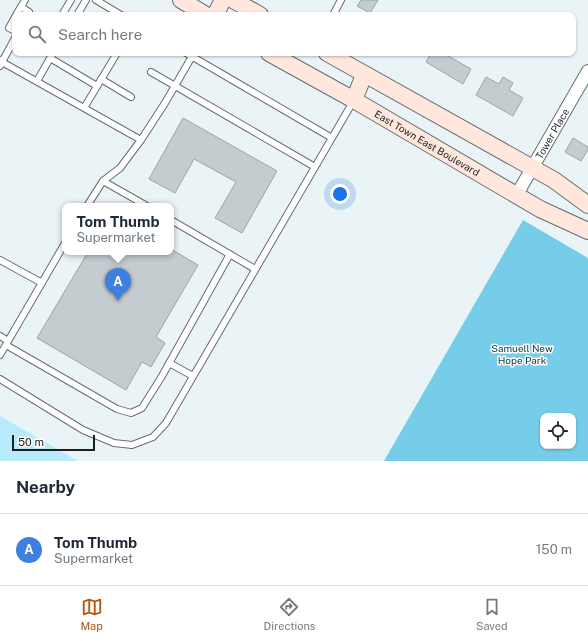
<!DOCTYPE html>
<html lang="en">
<head>
<meta charset="utf-8">
<style>
  body { margin:0; font-family:"Public Sans",sans-serif; background:#f2f2f3; color:#1f2937 }
  .controls { position:absolute; right:12px; bottom:12px; display:grid; overflow:hidden; border-radius:8px; box-shadow:0 1px 3px #0004 }
  .controls button { width:36px; height:36px; display:grid; place-items:center; padding:0; border:0; border-bottom:1px solid #e0e1e3; background:#fff; color:#1f2937; font:20px sans-serif }
  .scale { position:absolute; left:12px; bottom:10px; width:83px; box-sizing:border-box; padding-left:4px; border:2px solid #1c1f20; border-top:0; font-size:11px; line-height:14px; white-space:nowrap; color:#1c1f20; -webkit-text-stroke:3px #fff; paint-order:stroke }
  .you { position:absolute; left:340px; top:194px; width:14px; height:14px; margin:-10px; border:3px solid #fff; border-radius:50%; background:#1a73e8; box-shadow:0 0 0 6px #1a73e833 }
  .badge { display:grid; place-items:center; width:26px; height:26px; border-radius:50%; background:#b45309; color:#fff; font-size:13px; font-weight:700 }
  .pin { position:absolute; translate:-50% -33px; filter:drop-shadow(0 1px 2px #0008) }
  .pin::after { content:''; position:absolute; top:21px; width:14px; height:12px; background:inherit; clip-path:polygon(0 0,100% 0,50% 100%) }
  .popup { position:absolute; left:62px; top:203px; width:112px; height:52px; box-sizing:border-box; display:grid; place-content:center; border-radius:8px; background:#fff; filter:drop-shadow(0 1px 3px #0005); font-size:13px; white-space:nowrap; color:#747a83 }
  .popup b { font-size:15px; color:#1f2937 }
  .popup::after { content:''; position:absolute; left:50%; top:100%; margin-left:-8px; border:8px solid transparent; border-top-color:#fff }
  .list { margin:0; padding:0; list-style:none }
  h2 { display:flex; justify-content:space-between; align-items:center; height:52px; margin:0; padding:0 16px; font-size:17px }
  h2 small { font-size:13px; font-weight:400; color:#747a83 }
  .list li { display:grid; grid-template-columns:26px 1fr auto; gap:12px; align-items:center; box-sizing:border-box; height:72px; padding:0 16px; border-top:1px solid #e0e1e3 }
  .list b { display:block; font-size:15px; white-space:nowrap }
  .list p { margin:0; font-size:13px; white-space:nowrap; color:#747a83 }
  .list em { font-size:13px; font-style:normal; color:#747a83 }
  .icon { flex:none; width:22px; height:22px; fill:none; stroke:currentColor; stroke-width:2; stroke-linecap:round; stroke-linejoin:round }
  .map { position:relative; flex:none; width:588px; height:461px; overflow:hidden }
  .search { position:absolute; background:#fff; box-shadow:0 1px 3px #0004; left:12px; right:12px; top:12px; height:44px; display:flex; align-items:center; gap:10px; box-sizing:border-box; padding:0 14px; border-radius:8px; color:#747a83; font-size:15px }
  .sheet { height:124px; background:#fff }
  nav { display:flex; justify-content:space-around; align-items:center; box-sizing:border-box; height:56px; border-top:1px solid #e0e1e3; background:#fff; font-size:11px; color:#747a83 }
  nav a { display:grid; justify-items:center; gap:2px }
  nav .on { color:#b45309 }
  .map>svg:first-child { display:block }
</style>
</head>
<body>
<div class="map">
<svg width="588" height="461" viewBox="0 0 588 461">
  <rect width="100%" height="100%" fill="#eaf3f6"/>
  <!-- green -->
  <path fill="#b9eafb" d="M0 416 78 461H0Z"/>
  <!-- forest -->
  <path fill="#76cde9" fill-rule="evenodd" d="M523 220 588 258V461H384ZM543 416H573V446H543Z"/>
  <!-- building -->
  <path fill="#c4cccf" stroke="#9da5a8" d="M361 0H378L370 13 373 15H369L370 13 357 6Z
    M431 53H443L471 69 463 84 426 62Z
    M486 77 499 84 503 77 513 83 509 90 523 98 513 116 476 95Z
    M183 118 277 171 242 233 215 218 236 182 194 159 175 193 149 179Z
    M573 138 588 147V150L581 161 565 152Z
    M171 249 198 265 156 337 165 343 151 367 142 362 126 390 37 338 88 252H171Z"/>
  <g fill="none" stroke-linecap="round" stroke-linejoin="round">
    <!-- lane casing -->
    <g stroke="#666e70" stroke-width="8">
      <path id="lane" d="M96 0 121 15
        M21 7 29 12
        M16 15 25 0
        M62 15 71 0
        M77 15 86 0
        M333 15 341 0
        M15 17 9 28 15 31
        M186 53 332 138
        M50 58 97 86
        M0 60 2 62 15 38
        M0 66 2 62 141 140
        M151 72 315 167
        M101 79 131 97
        M37 81 53 53
        M84 108 117 53
        M103 181 147 206
        M87 206 103 181 120 168 141 140 165 103 194 53
        M171 220 255 269
        M0 260 42 283
        M0 336 8 341
        M6 345 117 409 131 413 142 408 162 376 230 254
        M0 355 65 243
        M169 363 193 376
        M0 379 83 430 114 443 132 445 153 437 166 423 354 100"/>
    </g>
    <!-- street casing -->
    <g stroke="#666e70" stroke-width="14">
      <g id="street">
        <path id="s1" d="M516 196 588 71"/>
      </g>
    </g>
    <!-- secondary casing -->
    <g stroke="#666e70" stroke-width="18">
      <g id="secondary">
        <path d="M181 0 206 15"/>
        <path d="M233 0 260 15"/>
        <path d="M215 15 223 0"/>
        <path id="s2" d="M269 53 354 100 540 209 588 231"/>
        <path d="M327 53 554 180 588 205"/>
        <path d="M354 100 364 75"/>
      </g>
    </g>
    <!-- lane -->
    <use href="#lane" stroke="#fff" stroke-width="6"/>
    <!-- street -->
    <use href="#street" stroke="#fff" stroke-width="12"/>
    <!-- secondary -->
    <use href="#secondary" stroke="#ffe7dd" stroke-width="16"/>
  </g>
  <g text-anchor="middle" dominant-baseline="central" stroke-width="3" stroke-linejoin="round" paint-order="stroke">
    <!-- street labels -->
    <g font-size="10" fill="#1c1f20" stroke="#fff">
      <text stroke="none"><textPath href="#s1" startOffset="72">Tower Place</textPath></text>
      <text stroke="none"><textPath href="#s2" startOffset="182">East Town East Boulevard</textPath></text>
    </g>
    <!-- park labels -->
    <g font-size="10" fill="#0c3541" stroke="#fff">
      <text x="522" y="348">Samuell New<tspan x="522" dy="12">Hope Park</tspan></text>
    </g>
  </g>
</svg>
<div class="controls">
<button><svg class="icon" aria-label="locate" viewBox="0 0 24 24"><circle cx="12" cy="12" r="6"/><path d="M12 2v4M12 18v4M2 12h4M18 12h4"/></svg></button>
</div>
<div class="scale">50 m</div>
<div class="you"></div>
<div class="pin badge" style="left:118px;top:301px;background:#3f7fe0">A</div>
<div class="popup"><b>Tom Thumb</b>Supermarket</div>
<div class="search"><svg class="icon" aria-label="search" viewBox="0 0 24 24"><circle cx="10" cy="10" r="6"/><path d="M15 15l6 6"/></svg>Search here</div>
</div>
<section class="sheet">
<h2>Nearby<small></small></h2>
<ul class="list">
<li><span class="badge" style="background:#3f7fe0">A</span><div><b>Tom Thumb</b><p>Supermarket</p></div><em>150 m</em></li>
</ul>
</section>
<nav>
<a class="on"><svg class="icon" aria-label="map" viewBox="0 0 24 24"><path d="M3 6l6-2 6 2 6-2v14l-6 2-6-2-6 2zM9 4v14M15 6v14"/></svg>Map</a>
<a><svg class="icon" aria-label="directions" viewBox="0 0 24 24"><path d="M12 3l9 9-9 9-9-9zM9 14v-3h6M13 9l2 2-2 2"/></svg>Directions</a>
<a><svg class="icon" aria-label="saved" viewBox="0 0 24 24"><path d="M7 4h10v16l-5-4-5 4z"/></svg>Saved</a>
</nav>
</body>
</html>
